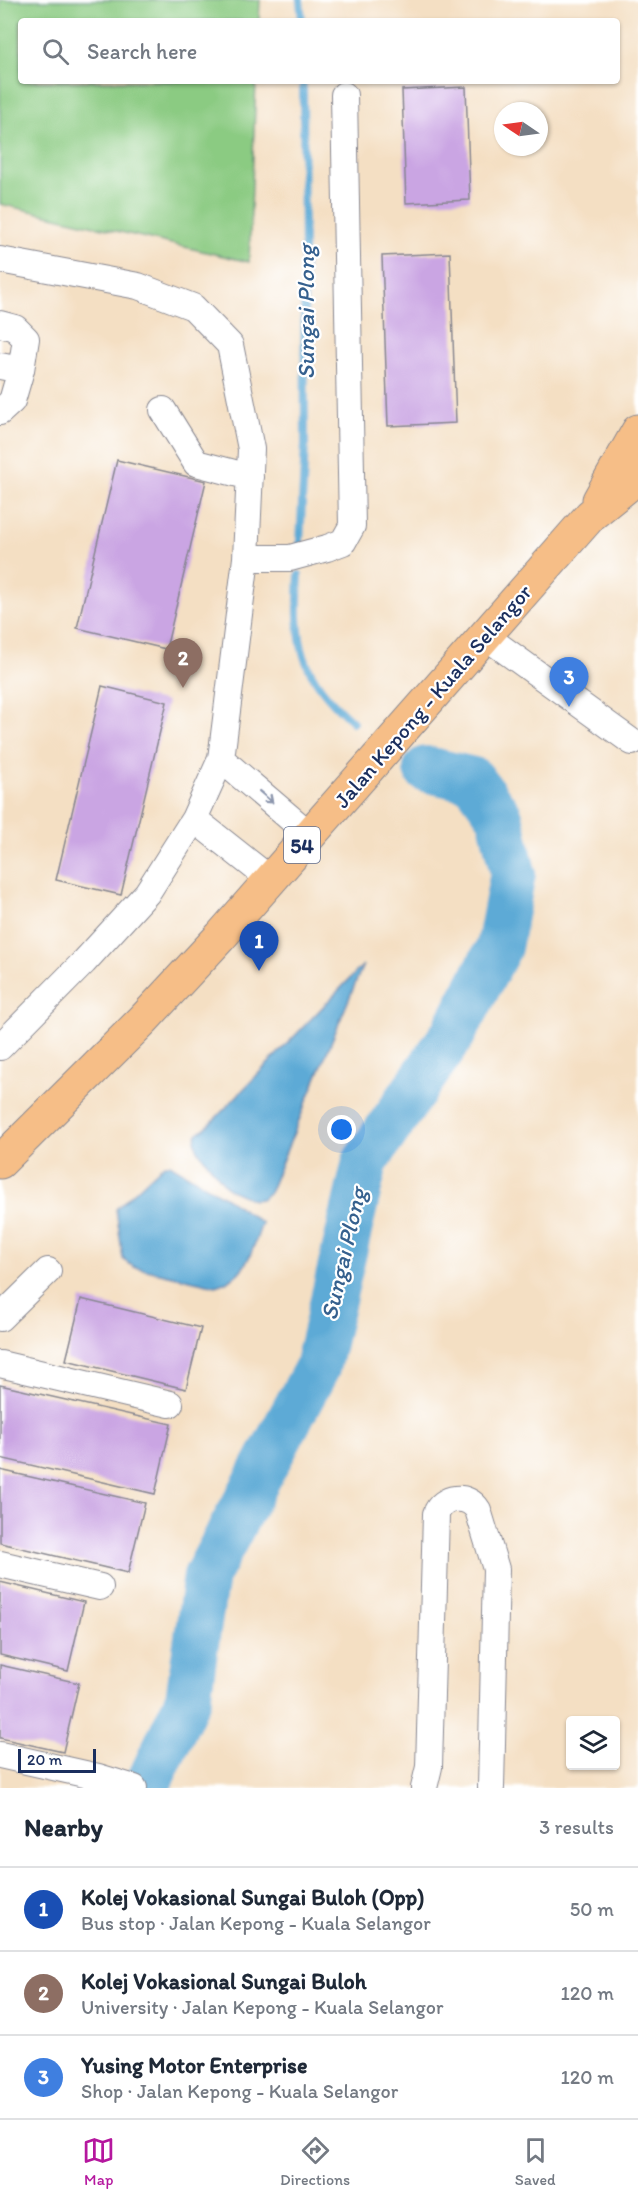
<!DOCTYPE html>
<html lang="en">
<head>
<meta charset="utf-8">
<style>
  body { margin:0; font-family:Itim,sans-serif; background:#f6f6f7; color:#1f2937 }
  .controls { position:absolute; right:18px; bottom:18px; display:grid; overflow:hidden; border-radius:6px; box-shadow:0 2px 4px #0004 }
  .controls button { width:54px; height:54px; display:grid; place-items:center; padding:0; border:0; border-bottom:2px solid #e0e1e3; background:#fff; color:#1f2937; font:30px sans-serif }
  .compass { position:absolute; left:494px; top:102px; width:54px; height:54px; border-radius:50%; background:#fff; box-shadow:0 2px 4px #0004; rotate:283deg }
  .scale { position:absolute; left:18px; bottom:15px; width:78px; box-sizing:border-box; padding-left:6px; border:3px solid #1b2f5e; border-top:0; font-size:16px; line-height:21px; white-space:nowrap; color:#1b2f5e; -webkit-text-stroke:4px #fff; paint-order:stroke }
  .you { position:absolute; left:342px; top:1130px; width:21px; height:21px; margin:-15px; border:4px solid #fff; border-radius:50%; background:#1a73e8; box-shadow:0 0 0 9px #1a73e833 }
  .badge { display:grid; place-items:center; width:39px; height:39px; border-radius:50%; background:#b5179e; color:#fff; font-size:20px; font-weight:700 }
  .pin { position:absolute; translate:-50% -50px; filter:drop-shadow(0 2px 3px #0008) }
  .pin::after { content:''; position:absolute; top:32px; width:21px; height:18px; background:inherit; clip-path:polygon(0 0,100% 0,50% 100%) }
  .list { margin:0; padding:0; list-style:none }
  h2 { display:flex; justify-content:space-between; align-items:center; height:78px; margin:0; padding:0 24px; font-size:26px }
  h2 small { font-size:20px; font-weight:400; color:#747a83 }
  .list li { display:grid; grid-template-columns:39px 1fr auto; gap:18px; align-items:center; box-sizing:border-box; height:84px; padding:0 24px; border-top:2px solid #e0e1e3 }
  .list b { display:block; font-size:22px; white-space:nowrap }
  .list p { margin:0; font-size:20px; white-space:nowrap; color:#747a83 }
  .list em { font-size:20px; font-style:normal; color:#747a83 }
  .icon { flex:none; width:33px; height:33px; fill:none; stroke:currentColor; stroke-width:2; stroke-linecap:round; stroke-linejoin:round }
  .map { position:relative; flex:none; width:638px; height:1788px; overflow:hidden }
  .search { position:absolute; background:#fff; box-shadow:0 2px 4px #0004; left:18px; right:18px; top:18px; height:66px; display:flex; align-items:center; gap:15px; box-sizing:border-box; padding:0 21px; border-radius:6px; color:#747a83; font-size:22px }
  .sheet { height:330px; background:#fff }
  nav { display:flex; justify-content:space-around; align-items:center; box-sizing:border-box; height:84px; border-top:2px solid #e0e1e3; background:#fff; font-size:16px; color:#747a83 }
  nav a { display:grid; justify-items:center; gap:3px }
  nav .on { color:#b5179e }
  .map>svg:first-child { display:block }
</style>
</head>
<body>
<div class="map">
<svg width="638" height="1788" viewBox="0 0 638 1788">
  <rect width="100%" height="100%" fill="#fff"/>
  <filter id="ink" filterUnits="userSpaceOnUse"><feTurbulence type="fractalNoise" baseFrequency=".0167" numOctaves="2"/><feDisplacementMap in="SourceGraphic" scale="12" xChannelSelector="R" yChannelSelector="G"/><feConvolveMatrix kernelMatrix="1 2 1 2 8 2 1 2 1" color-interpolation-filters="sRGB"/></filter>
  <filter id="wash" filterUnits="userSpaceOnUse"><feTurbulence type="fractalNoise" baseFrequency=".008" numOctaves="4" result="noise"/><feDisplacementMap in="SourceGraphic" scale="24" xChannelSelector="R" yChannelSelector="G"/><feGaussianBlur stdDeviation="1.35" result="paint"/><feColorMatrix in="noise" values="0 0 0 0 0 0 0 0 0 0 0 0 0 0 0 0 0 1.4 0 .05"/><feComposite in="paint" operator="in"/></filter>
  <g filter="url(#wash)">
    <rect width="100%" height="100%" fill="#f4dfc3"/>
    <!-- green -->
    <path fill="#8bcb82" stroke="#537d70" stroke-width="1.5" d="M0 0H260L259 21H21V81H256L249 262 0 204Z"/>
    <!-- water -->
    <path fill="#5daad6" stroke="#3c6c9a" stroke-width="1.5" d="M363 965 269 1193 261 1199 253 1200 228 1189 197 1149 195 1140 197 1134 210 1124Z
      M164 1164H170L229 1200 262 1223C252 1251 248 1276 216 1286L134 1267 123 1259 116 1209Z"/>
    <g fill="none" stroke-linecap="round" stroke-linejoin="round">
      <!-- stream -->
      <path stroke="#5daad6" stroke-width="8" d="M300 0 302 21
        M300 543 305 444 303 81
        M299 575C295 645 299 674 353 722"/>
      <!-- river -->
      <path stroke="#5daad6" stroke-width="46" d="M146 1788 188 1699 206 1576 317 1368 365 1162 453 1034 499 947 513 873 500 817 473 780 426 769"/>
    </g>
    <g id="blocks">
      <!-- building -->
      <path fill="#caa5e3" d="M466 87 470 200 406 203 402 90Z
        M450 253 456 423 388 426 382 256Z
        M117 460 206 481 166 649 77 628Z
        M102 686 167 702 121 895 56 880Z
        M81 1299 201 1328 186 1389 66 1360Z
        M0 1385 171 1424 155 1494 0 1458Z
        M0 1470 145 1503 128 1573 0 1543Z
        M0 1582 84 1602 68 1671 0 1655Z
        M0 1665 79 1683 63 1752 0 1738Z"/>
    </g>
  </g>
  <g filter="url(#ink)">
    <use href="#blocks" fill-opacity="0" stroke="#888790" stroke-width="1.5"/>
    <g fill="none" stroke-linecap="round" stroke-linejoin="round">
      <!-- minor casing -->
      <g stroke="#888790" stroke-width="28">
        <path id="minor" d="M0 260 138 286 193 307 230 345 251 449 246 558 221 759 194 819 147 893 84 962 0 1047
          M0 324 15 328 26 339 21 370 0 366
          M163 410 196 463 250 477
          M0 412 12 401 21 370
          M246 558H290L327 548 343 542 352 526 344 95
          M485 636 632 742
          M221 759 311 836
          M194 819 271 880
          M0 1318 48 1271
          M0 1364 170 1404
          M0 1564 100 1587
          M0 1755 98 1777 134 1788
          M424 1788 429 1767 436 1514C442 1496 468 1493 478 1510L496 1569 491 1788"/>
      </g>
      <!-- highway casing -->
      <g stroke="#888790" stroke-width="35">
        <path id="highway" d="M599 500 638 431
          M0 1162 143 1020 221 936 591 515 638 477"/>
      </g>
      <!-- minor -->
      <use href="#minor" stroke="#fff" stroke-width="26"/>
      <!-- highway -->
      <use href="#highway" stroke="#f6be87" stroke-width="33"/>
    </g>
    <!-- one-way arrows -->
    <defs><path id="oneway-shaft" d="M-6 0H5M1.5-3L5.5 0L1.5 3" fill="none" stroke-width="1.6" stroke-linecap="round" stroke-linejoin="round" transform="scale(1.5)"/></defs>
    <use stroke="#8d97ae" href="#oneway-shaft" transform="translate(266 797) rotate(41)"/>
  </g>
  <g text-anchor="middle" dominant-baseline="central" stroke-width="4.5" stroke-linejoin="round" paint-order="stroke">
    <!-- shield labels -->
    <rect fill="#fff" stroke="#5f6d8e" stroke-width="1.5" x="284" y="827" width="36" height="36" rx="4.5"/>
    <g font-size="21" font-weight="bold" fill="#1b2f5e">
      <text x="302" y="845">54</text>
    </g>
    <!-- street labels -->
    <g font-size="22" fill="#1b2f5e" stroke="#fff">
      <text transform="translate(433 696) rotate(-49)">Jalan Kepong - Kuala Selangor</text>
    </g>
    <!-- water labels -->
    <g font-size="24" font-style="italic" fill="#35608e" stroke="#fff">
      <text transform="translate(305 312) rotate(-90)">Sungai Plong</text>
      <text transform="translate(343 1254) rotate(-77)">Sungai Plong</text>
    </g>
  </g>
</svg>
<div class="controls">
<button><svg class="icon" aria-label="layers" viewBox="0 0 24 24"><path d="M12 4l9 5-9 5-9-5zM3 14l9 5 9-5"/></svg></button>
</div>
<svg class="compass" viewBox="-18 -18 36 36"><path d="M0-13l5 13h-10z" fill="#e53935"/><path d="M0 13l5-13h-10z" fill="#747a83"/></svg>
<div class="scale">20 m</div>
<div class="you"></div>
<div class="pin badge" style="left:259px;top:971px;background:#1a4fb4">1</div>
<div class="pin badge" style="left:183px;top:688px;background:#8d6e63">2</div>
<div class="pin badge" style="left:569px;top:707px;background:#3f7fe0">3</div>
<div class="search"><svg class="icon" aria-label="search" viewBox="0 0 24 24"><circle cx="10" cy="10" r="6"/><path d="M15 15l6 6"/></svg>Search here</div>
</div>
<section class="sheet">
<h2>Nearby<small>3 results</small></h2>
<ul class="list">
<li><span class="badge" style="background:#1a4fb4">1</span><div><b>Kolej Vokasional Sungai Buloh (Opp)</b><p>Bus stop · Jalan Kepong - Kuala Selangor</p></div><em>50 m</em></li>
<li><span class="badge" style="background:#8d6e63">2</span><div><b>Kolej Vokasional Sungai Buloh</b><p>University · Jalan Kepong - Kuala Selangor</p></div><em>120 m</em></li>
<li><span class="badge" style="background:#3f7fe0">3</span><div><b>Yusing Motor Enterprise</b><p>Shop · Jalan Kepong - Kuala Selangor</p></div><em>120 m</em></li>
</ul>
</section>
<nav>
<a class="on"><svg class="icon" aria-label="map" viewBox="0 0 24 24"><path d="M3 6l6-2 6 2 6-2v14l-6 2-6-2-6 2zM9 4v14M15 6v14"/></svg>Map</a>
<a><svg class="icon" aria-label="directions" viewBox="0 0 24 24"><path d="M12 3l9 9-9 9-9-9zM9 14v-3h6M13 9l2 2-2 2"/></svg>Directions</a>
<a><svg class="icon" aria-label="saved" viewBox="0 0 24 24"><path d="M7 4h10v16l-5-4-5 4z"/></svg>Saved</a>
</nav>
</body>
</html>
